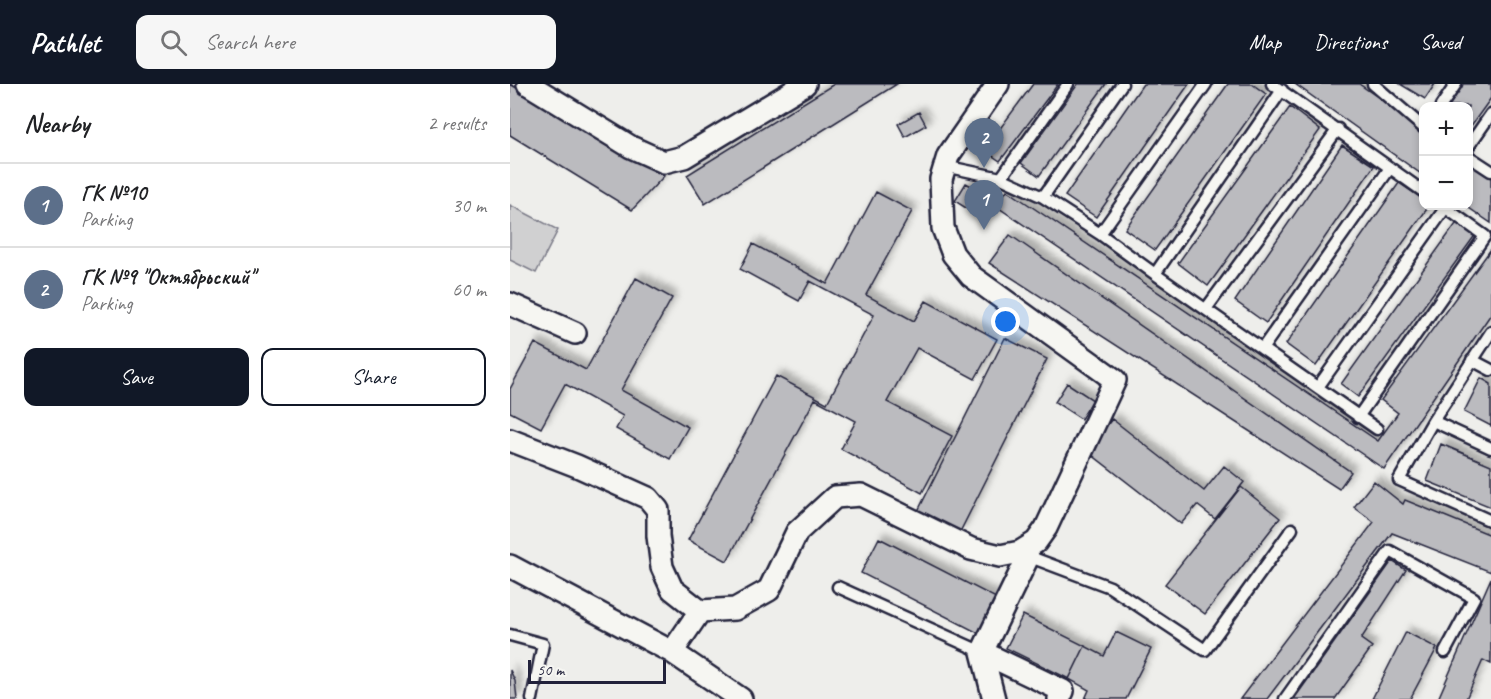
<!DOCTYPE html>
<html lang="en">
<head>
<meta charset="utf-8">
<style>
  body { margin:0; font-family:Caveat,sans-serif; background:#f6f6f6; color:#202124 }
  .controls { position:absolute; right:18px; top:18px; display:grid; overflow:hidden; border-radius:12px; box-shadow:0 3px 9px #0003 }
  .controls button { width:54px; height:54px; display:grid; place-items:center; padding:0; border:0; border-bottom:2px solid #e0e0e0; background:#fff; color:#202124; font:30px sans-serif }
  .scale { position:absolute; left:18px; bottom:15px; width:138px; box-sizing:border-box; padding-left:6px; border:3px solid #22223b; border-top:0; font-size:16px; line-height:21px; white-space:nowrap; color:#22223b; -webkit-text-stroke:4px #f6f6f2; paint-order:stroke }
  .you { position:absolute; left:496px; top:238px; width:21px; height:21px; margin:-15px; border:4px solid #fff; border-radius:50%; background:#1a73e8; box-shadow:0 0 0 9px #1a73e833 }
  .badge { display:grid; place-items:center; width:39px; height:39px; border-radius:50%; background:#111827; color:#fff; font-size:20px; font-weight:700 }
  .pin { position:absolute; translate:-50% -50px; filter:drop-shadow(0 2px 3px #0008) }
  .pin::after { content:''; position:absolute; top:32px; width:21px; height:18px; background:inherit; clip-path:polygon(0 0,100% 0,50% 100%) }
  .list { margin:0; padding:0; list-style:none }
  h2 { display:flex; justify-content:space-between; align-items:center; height:78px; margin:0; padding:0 24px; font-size:26px }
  h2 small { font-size:20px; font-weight:400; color:#757577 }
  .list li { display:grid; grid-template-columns:39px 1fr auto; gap:18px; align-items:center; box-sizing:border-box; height:84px; padding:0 24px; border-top:2px solid #e0e0e0 }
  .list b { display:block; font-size:22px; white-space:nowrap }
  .list p { margin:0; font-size:20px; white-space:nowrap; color:#757577 }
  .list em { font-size:20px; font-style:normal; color:#757577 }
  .actions { display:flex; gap:12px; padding:18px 24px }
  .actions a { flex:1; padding:14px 0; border:2px solid #111827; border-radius:12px; text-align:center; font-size:21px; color:#111827 }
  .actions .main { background:#111827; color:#fff }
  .icon { flex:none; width:33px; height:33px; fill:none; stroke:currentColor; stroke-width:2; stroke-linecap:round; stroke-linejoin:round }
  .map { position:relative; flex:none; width:981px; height:615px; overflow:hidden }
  header { display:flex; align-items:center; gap:36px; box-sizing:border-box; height:84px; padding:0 30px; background:#111827; color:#fff }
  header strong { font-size:28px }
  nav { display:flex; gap:33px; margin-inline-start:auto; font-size:21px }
  .search { width:420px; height:54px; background:#f6f6f6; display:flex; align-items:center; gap:15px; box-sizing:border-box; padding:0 21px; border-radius:12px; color:#757577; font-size:22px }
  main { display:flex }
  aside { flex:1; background:#fff }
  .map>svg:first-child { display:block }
</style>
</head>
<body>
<header>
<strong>Pathlet</strong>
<div class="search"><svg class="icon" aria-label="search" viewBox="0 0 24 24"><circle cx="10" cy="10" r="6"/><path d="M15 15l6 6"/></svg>Search here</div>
<nav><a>Map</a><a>Directions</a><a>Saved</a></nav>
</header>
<main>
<aside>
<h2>Nearby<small>2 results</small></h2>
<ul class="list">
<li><span class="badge" style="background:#5c6f8a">1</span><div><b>ГК №10</b><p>Parking</p></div><em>30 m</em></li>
<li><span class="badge" style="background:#5c6f8a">2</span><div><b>ГК №9 &quot;Октябрьский&quot;</b><p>Parking</p></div><em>60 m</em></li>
</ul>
<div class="actions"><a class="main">Save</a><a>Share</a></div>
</aside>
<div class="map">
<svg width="981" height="615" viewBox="0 0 981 615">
  <defs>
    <filter id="shadow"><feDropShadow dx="5.5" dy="-5.5" stdDeviation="3" flood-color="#0004"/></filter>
  </defs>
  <rect width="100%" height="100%" fill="#eeeeeb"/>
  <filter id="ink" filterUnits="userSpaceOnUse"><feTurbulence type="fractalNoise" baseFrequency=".0167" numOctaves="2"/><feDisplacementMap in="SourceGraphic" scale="12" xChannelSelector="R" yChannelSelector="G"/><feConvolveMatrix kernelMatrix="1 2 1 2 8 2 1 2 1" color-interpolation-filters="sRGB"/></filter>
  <g filter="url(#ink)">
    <!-- pitch -->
    <path fill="#d0d0d1" stroke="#797986" stroke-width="1.5" d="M0 121 48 146 26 189 0 176Z"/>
    <!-- building -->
    <path fill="#bbbbbf" stroke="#22223b" stroke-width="1.5" filter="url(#shadow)" d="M0 0 154 92 122 126 0 51Z
      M324 0H387L195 120 177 91Z
      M523 0H548L490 77 474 66Z
      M568 0H596L529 92 511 79Z
      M633 0H679L586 133 555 112Z
      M718 0H742L756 10 645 166 615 145Z
      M785 0H849L914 46V92Z
      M890 0H925L915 15Z
      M950 0H981V14L958 46V22H935Z
      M780 23 810 46 698 202 668 179Z
      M409 28 416 41 395 53 388 40Z
      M832 61 864 82 756 239 725 217Z
      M958 78 981 94V139L956 122H958Z
      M456 99 482 114 470 133 445 117Z
      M889 99 914 116V122H919L806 282 776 260Z
      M497 106 868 357 888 329 871 316 981 165V230L874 385 486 122Z
      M366 108 402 127 356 211 404 237 416 217 487 255 465 295 407 264 377 318 442 352 412 409 331 365 346 337 305 315 217 477 178 456 266 292 317 319 364 231 300 197 289 217 230 185 243 160 317 200Z
      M948 137 966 150 848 313 831 300Z
      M500 151 841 388 829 405 479 179Z
      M126 194 162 214 111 306 178 343 160 375 106 345 113 332 55 300 31 344 0 328V305L25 259 76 286Z
      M495 254 537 275 450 448 408 427Z
      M971 294 981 300V342L954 328Z
      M557 299 583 316 571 335 545 318Z
      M602 335 694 407 714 382 734 398 705 435 687 421 671 440 577 367Z
      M931 360 981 381V423L917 397Z
      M864 397 893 420 895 416 981 451V488L882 449 757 615H730L864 438 844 423Z
      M731 403 770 434 695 530 655 500Z
      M369 454 492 517 474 552 351 489Z
      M882 477 896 486 851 555 862 563 825 615H784Z
      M981 494V580L973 576 956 615H928Z
      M513 531 575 562 559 595 496 564Z
      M606 548 641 565 616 615H575L579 606 559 595 575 562 594 572Z
      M896 548 927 564 900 615H862Z
      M0 586 5 597 7 615H0Z"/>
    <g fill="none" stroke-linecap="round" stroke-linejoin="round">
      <!-- service casing -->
      <g stroke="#22223b" stroke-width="15">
        <path id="service" d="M762 0 914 108
          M863 0 914 44
          M931 22 946 0
          M958 63 981 30
          M958 72 981 87
          M434 82 491 94 533 113 590 150 645 190 867 345
          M491 94 558 0
          M533 113 612 0
          M590 150 696 0
          M645 190 772 6
          M696 225 828 45
          M981 248 923 337 889 396 981 437
          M752 265 880 84
          M962 276 981 286
          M808 303 936 123
          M848 333 975 152 933 122
          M923 337 981 364
          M515 471 600 503 695 566 782 445
          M328 503 472 568
          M0 551 33 560 22 615
          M775 615 880 467 964 514 935 568"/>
      </g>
      <!-- minor casing -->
      <g stroke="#22223b" stroke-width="26">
        <path id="minor" d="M18 0 121 63 154 78 174 73 295 0
          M0 220 65 249
          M0 356 67 382 138 414 148 426V452L152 483 162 505 190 527 225 525 259 506 287 448 325 413 351 411 461 465 490 472 510 468 526 458 536 444 605 296 461 192 443 170 433 144 431 95 438 72 488 0
          M518 473 472 568 553 607 549 615
          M0 482 162 568 231 615
          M162 568 190 527
          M472 568 484 615"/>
      </g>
      <!-- service -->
      <use href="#service" stroke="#f6f6f2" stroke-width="10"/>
      <!-- minor -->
      <use href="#minor" stroke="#f6f6f2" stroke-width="21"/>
    </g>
  </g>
</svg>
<div class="controls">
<button>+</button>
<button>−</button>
</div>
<div class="scale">50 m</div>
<div class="you"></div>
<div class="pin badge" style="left:474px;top:146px;background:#5c6f8a">1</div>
<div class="pin badge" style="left:474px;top:84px;background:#5c6f8a">2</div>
</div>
</main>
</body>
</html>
